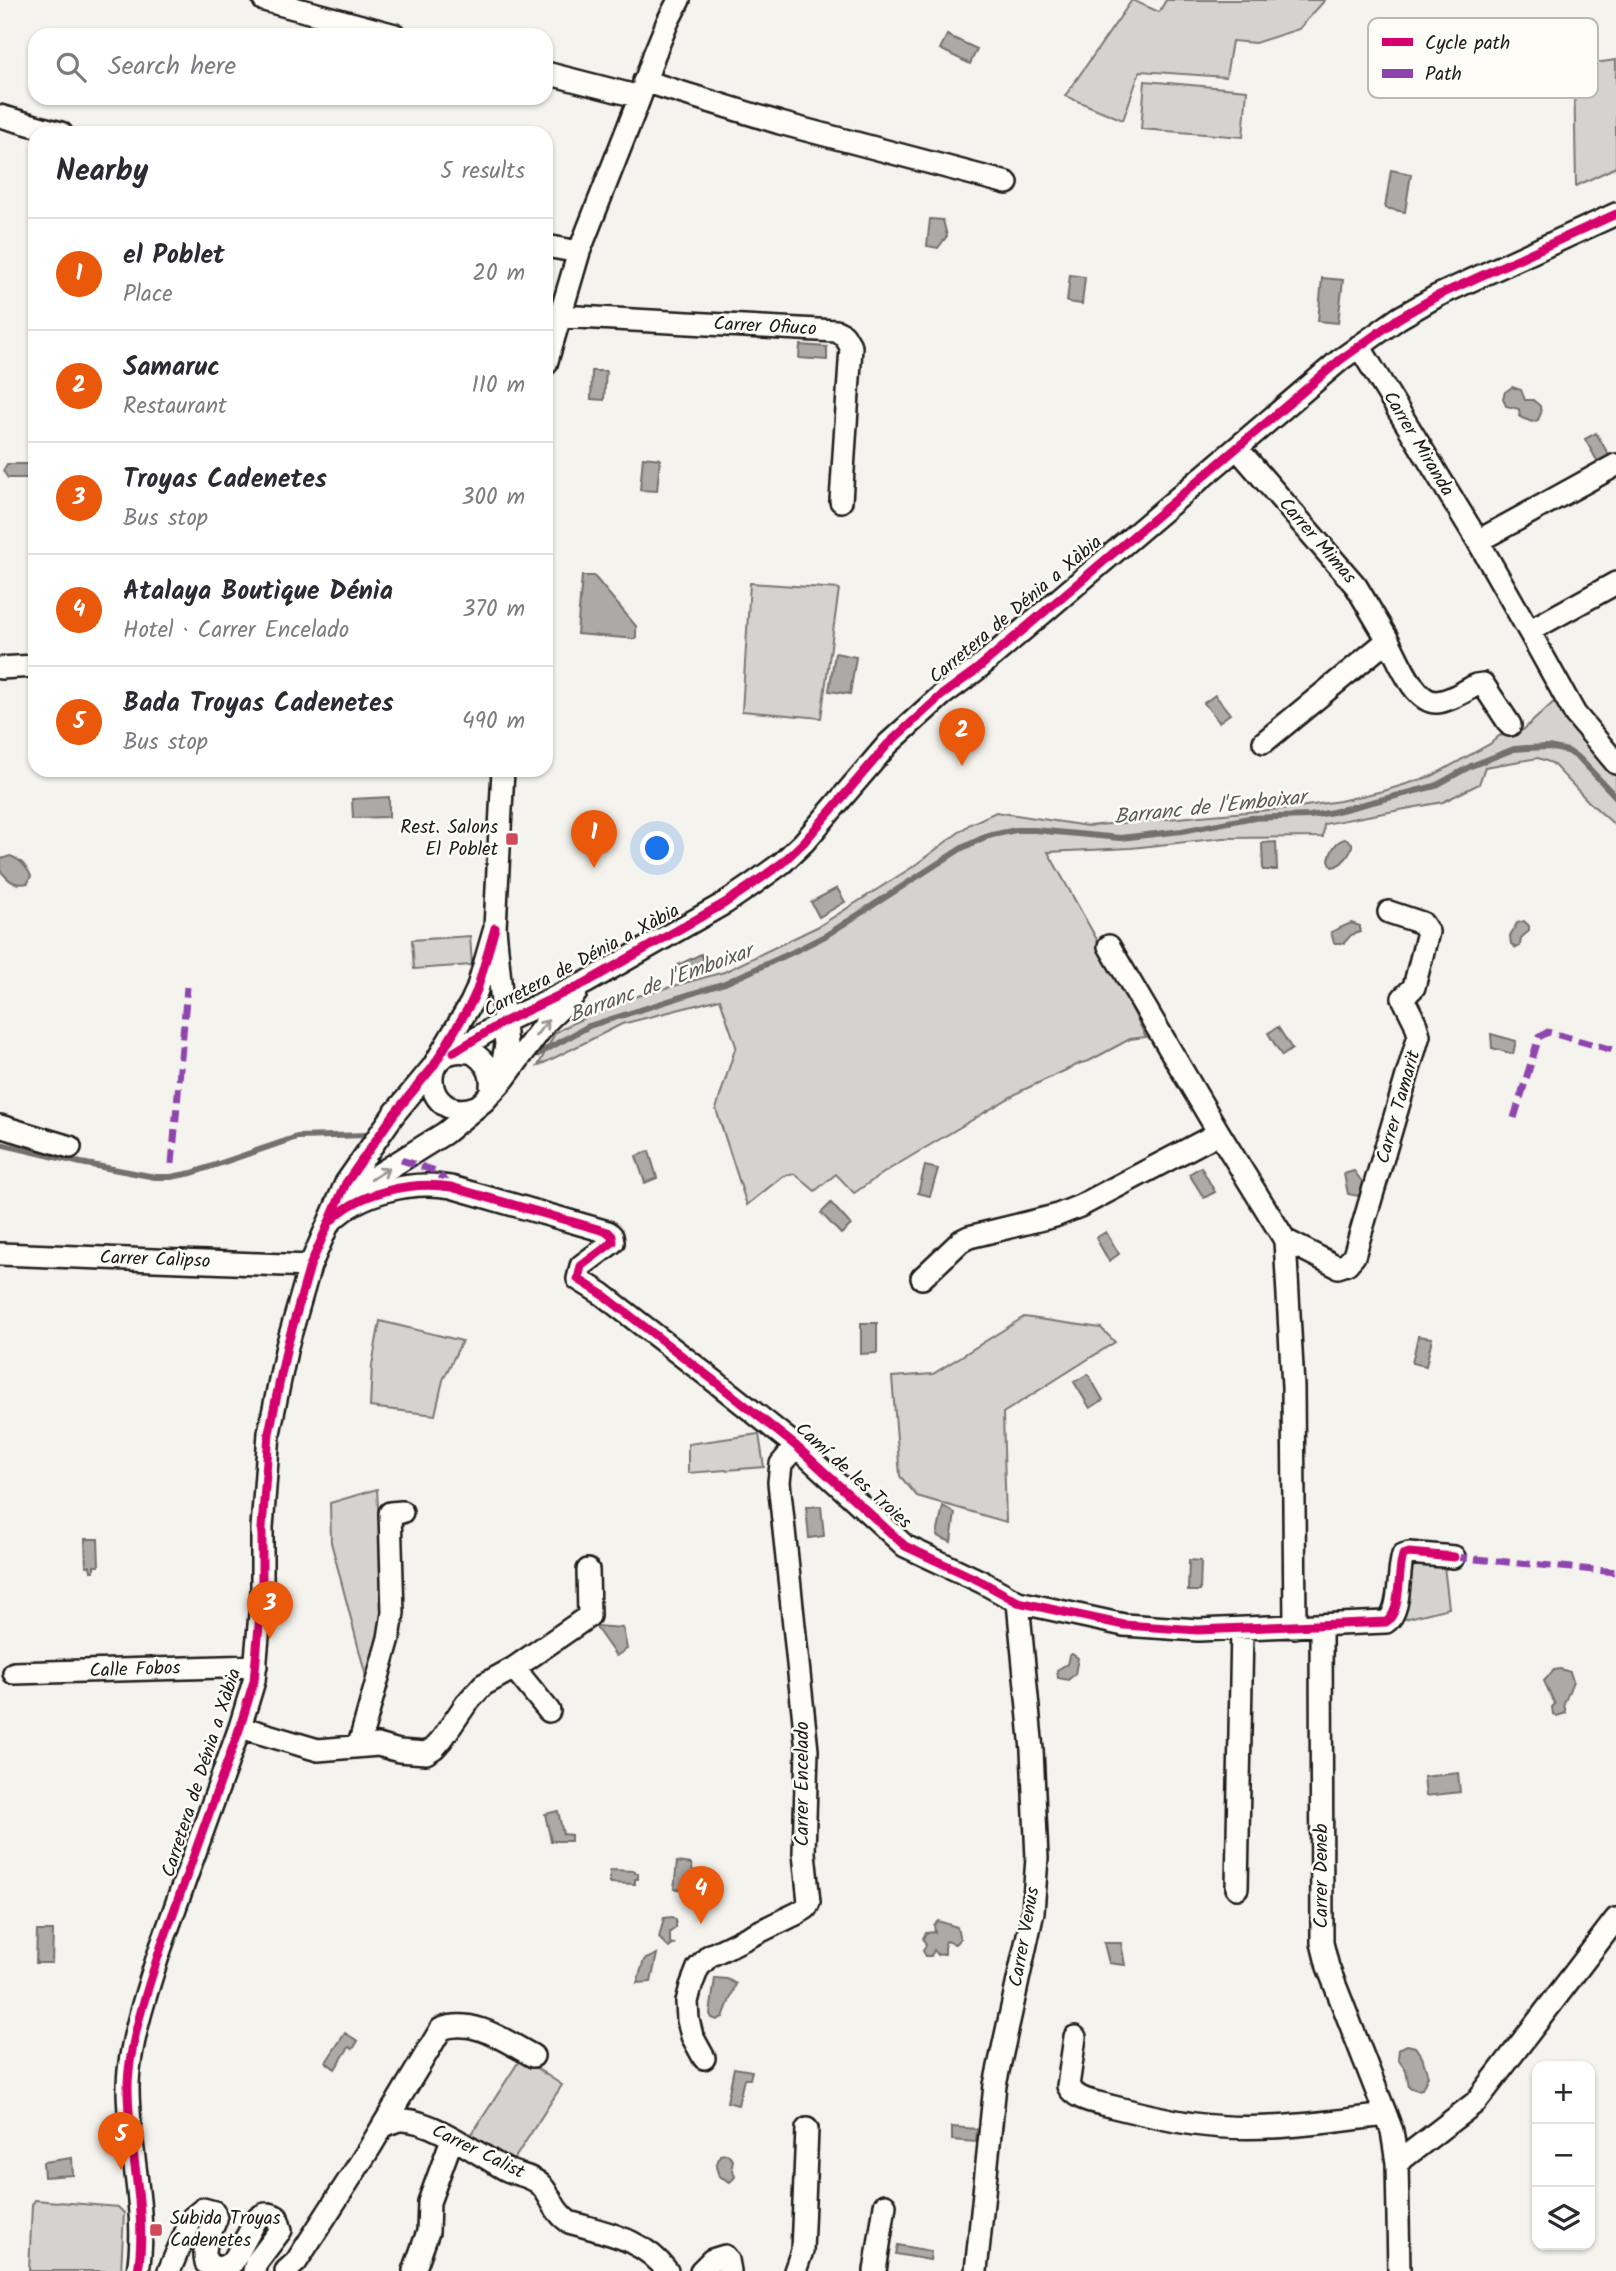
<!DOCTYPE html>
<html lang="en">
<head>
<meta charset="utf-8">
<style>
  body { margin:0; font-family:Kalam,sans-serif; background:#f7f7f7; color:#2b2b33 }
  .controls { position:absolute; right:21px; bottom:21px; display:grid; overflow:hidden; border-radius:14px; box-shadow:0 2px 5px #0004 }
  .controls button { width:63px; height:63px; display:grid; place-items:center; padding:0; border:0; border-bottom:2px solid #e1e1e2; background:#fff; color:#2b2b33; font:35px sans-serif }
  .you { position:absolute; left:658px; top:849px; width:24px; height:24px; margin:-18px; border:5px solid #fff; border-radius:50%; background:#1a73e8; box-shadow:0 0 0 10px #1a73e833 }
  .badge { display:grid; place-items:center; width:46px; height:46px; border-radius:50%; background:#ea580c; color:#fff; font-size:23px; font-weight:700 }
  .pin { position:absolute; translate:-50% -58px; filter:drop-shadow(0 2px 4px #0008) }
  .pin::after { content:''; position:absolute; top:37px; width:24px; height:21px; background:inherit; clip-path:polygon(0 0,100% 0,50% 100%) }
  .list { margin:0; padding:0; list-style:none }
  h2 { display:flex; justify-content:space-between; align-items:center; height:91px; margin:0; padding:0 28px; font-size:30px }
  h2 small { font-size:23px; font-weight:400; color:#7c7c81 }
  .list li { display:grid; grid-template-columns:46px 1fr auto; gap:21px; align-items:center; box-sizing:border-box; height:112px; padding:0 28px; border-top:2px solid #e1e1e2 }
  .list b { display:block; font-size:26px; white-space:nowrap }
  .list p { margin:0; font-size:23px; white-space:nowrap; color:#7c7c81 }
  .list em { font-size:23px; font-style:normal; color:#7c7c81 }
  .icon { flex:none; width:38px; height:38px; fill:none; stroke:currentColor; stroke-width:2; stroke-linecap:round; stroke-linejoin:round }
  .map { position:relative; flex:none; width:1616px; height:2271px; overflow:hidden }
  .search { position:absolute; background:#fff; box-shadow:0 2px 5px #0004; left:28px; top:28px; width:525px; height:77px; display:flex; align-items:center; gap:18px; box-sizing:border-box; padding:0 24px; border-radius:21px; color:#7c7c81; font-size:26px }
  .panel { position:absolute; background:#fff; box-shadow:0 2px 5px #0004; left:28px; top:126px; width:525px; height:651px; border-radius:21px }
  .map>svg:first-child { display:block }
</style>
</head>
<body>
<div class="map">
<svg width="1616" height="2271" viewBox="0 0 1616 2271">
  <rect width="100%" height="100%" fill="#f4f3ee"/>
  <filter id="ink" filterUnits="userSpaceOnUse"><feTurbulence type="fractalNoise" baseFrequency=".0143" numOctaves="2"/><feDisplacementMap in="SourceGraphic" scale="14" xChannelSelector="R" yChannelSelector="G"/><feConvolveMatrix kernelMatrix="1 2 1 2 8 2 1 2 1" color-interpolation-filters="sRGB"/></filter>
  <g filter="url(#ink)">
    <!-- green -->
    <path fill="#d4d3cf" stroke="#787876" stroke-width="2" d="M1132 0 1159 12 1166 0H1325L1299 29 1255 43 1232 41 1226 77 1140 71 1123 120 1065 96Z
      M1616 60V167L1576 186 1574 66Z
      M1145 81 1247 90 1243 137 1141 129Z
      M750 583 839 589 821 718 742 711Z
      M1556 700 1616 770V826L1589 802 1552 763 1538 758 1485 767 1479 784 1443 802 1324 824 1323 837 1223 838 1131 848 1048 852 1105 954 1146 1037 1130 1039 1089 1061 1081 1063 1021 1091 888 1170 854 1193 836 1174 815 1191 795 1174 783 1176 747 1205 716 1109 736 1046 720 999 622 1024 538 1066 555 1033 573 1023 627 999 724 972 819 926 911 868 970 824 996 812 1087 826 1292 808 1340 801 1387 790 1432 776 1490 744 1499 736 1523 730Z
      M470 936 472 965 414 969 412 940Z
      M1024 1317 1101 1328 1115 1342 1003 1413 1006 1522 917 1496 900 1476 892 1377 933 1374Z
      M380 1321 462 1341 443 1380 435 1415 370 1407 372 1365Z
      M759 1434 764 1467 688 1473V1444Z
      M377 1489 384 1619 369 1688 331 1542 330 1503Z
      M1430 1565 1444 1566 1449 1608 1401 1620 1409 1570 1414 1566Z
      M521 2058 562 2085 511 2164 470 2137Z
      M35 2200 118 2207 124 2213 121 2271H29L32 2205Z"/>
    <!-- water -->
    <path fill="#abaaa6" stroke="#72716f" stroke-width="2" d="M947 35 977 49 970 64 940 49Z
      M1391 170 1411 174 1405 212 1385 208Z
      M930 219 943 220 947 236 938 248 927 246Z
      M1070 275 1085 277 1082 304 1067 302Z
      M1322 278 1343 280 1338 323 1318 321Z
      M800 345 827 347V360L799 358Z
      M592 371H606L604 400 591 399Z
      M1512 387 1521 390 1525 400H1533L1540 406 1541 413 1538 420 1532 422 1520 417 1519 409 1506 406 1503 398 1505 392Z
      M1596 433 1610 457 1599 464 1585 439Z
      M643 457 660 459 657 491 640 490Z
      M7 464H35V478H8L3 471Z
      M582 576H594L636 626V639L577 634Z
      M835 653 856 657 850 694 829 691Z
      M1215 695 1230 714 1219 722 1204 703Z
      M389 797V817L353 818 352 799Z
      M1345 839 1352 843C1353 852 1342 866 1332 867L1329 860C1331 851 1336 841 1345 839Z
      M1276 842 1277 870H1263L1262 843Z
      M10 856C21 860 26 866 31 876L28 883C14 886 9 881 0 870L1 859Z
      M837 888 845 902 819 917 811 902Z
      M1524 921 1529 926V931L1521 938 1520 946 1516 948 1511 944 1510 936 1517 923Z
      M1351 923 1360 926V932L1351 935 1344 943H1334L1331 932Z
      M701 954 707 966 684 977 678 965Z
      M1278 1027 1292 1049 1282 1056 1268 1033Z
      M1491 1034 1516 1041 1513 1054 1492 1048Z
      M649 1151 657 1178 645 1183 636 1156Z
      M925 1166 938 1169 930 1196 918 1193Z
      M1201 1167 1215 1192 1204 1198 1189 1174Z
      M1354 1171 1363 1183 1364 1189 1358 1196 1348 1194 1344 1174Z
      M831 1203 851 1225 841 1234 821 1213Z
      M1106 1232 1119 1254 1109 1261 1096 1238Z
      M861 1323H877V1353L861 1354Z
      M1418 1336 1432 1338 1426 1366 1412 1363Z
      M1088 1374 1103 1400 1090 1408 1074 1382Z
      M821 1506 824 1536 809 1538 806 1507Z
      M943 1506 955 1513 951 1542 937 1536Z
      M85 1539H98L99 1566H94V1571H91L90 1566H86Z
      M1189 1560 1201 1561 1200 1591H1188Z
      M595 1626 623 1628 627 1649 616 1656Z
      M1072 1654 1078 1658 1075 1674 1068 1680 1058 1678 1057 1670 1067 1664 1069 1656Z
      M1560 1669 1570 1672 1573 1681 1564 1704 1566 1713 1557 1716 1553 1714 1552 1707 1555 1704 1544 1681 1554 1670Z
      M1458 1773 1460 1792 1426 1796 1424 1777Z
      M558 1811 563 1834 571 1835V1841H551L545 1814Z
      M677 1862 691 1864 693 1871 701 1880 699 1890 674 1889Z
      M610 1870 635 1871V1873H638V1879H635V1884L610 1883Z
      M672 1917 676 1920V1928L670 1932V1943L674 1944 669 1948 659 1938 664 1918Z
      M938 1921 957 1927 960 1939 955 1944 947 1941 945 1942V1954L938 1955 934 1950 931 1956H926L923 1951 926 1945 923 1938 926 1933 935 1932 934 1925Z
      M37 1931H53L52 1963H36Z
      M1104 1943H1121L1125 1965 1109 1963Z
      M657 1954 651 1982 637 1983 644 1960Z
      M715 1978 727 1979 736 1984 723 2017 717 2020 712 2018 710 2014Z
      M345 2033 358 2041 353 2049 349 2047 335 2069 326 2062Z
      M1407 2045 1415 2047 1422 2057 1428 2076 1422 2089 1417 2090 1409 2087 1406 2071 1398 2059 1399 2049Z
      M734 2068 752 2071 750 2079H744L738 2105 727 2102Z
      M952 2127 977 2129 976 2142 952 2140Z
      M727 2154 733 2160 732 2166 735 2177 730 2182 719 2176 716 2167 720 2155Z
      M72 2158 73 2175 44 2177 43 2162Z
      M898 2245 931 2251 930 2260 896 2254Z"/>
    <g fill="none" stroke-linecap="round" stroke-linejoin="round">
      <!-- stream -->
      <path stroke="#72716f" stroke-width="6" d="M538 1054 589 1026 725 983 791 953 825 936 962 848 987 836 1016 830H1035L1120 838 1182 831 1249 818 1310 816 1333 812 1435 786 1471 766 1514 749 1528 748 1548 747 1568 751 1580 759 1616 797
        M0 1144 81 1163 155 1177H171L192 1173 297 1137 368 1135"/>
      <!-- minor casing -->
      <g stroke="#1c1c1c" stroke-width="26">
        <path id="minor" d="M264 0 395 35
          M546 73 640 97
          M644 81 780 123 1007 183
          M0 116 61 133
          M546 246 579 252
          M559 316 836 331 844 335 851 347 841 501
          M1359 346 1478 541 1616 465
          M546 364 579 252 640 97 654 55 668 21 679 0
          M1237 448 1356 586 1388 640 1264 742
          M1478 541 1529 631 1616 583
          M1529 631 1575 714 1616 763
          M1388 640C1398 658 1414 703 1437 702 1449 701 1466 691 1476 685L1483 684 1510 725
          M0 668 35 666
          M1109 946 1219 1133
          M454 1052 505 1021 587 982 725 903 753 884 782 863 804 842 888 744 942 695 976 670 1340 360 1399 318 1437 296 1616 214
          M492 1078 503 1061 506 1045 495 928 503 770
          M476 1107C423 1126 413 1040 473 1053 485 1061 493 1072 491 1086
          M0 1126 70 1147
          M345 1202 368 1181 445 1133 484 1101 504 1079 547 1021 576 993
          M331 1221C360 1192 411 1180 451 1187L608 1232 612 1236 613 1242 581 1266 578 1279 602 1294 717 1383 796 1446 905 1546 982 1582 1018 1602 1124 1625 1198 1630 1386 1622C1402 1612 1397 1574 1403 1555L1409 1553 1454 1557
          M1285 1240 1338 1267 1347 1264 1354 1256 1419 1035 1415 1022 1403 998 1414 987 1428 932 1422 923 1389 912
          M0 1254 310 1266
          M922 1278 961 1241 969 1237 1055 1216 1080 1206 1219 1133 1285 1240 1293 1387 1295 1627
          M1321 1625 1322 1943 1328 1967 1386 2115 1392 2131 1397 2163
          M514 1668 549 1711
          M14 1673 256 1666
          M240 1727 318 1750 378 1745 399 1751 426 1753 434 1748 442 1739 466 1704 483 1685 514 1668 589 1616 588 1570
          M359 1745 389 1638 393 1613 390 1513 402 1512
          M1237 1888 1242 1629
          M1075 2037 1068 2086C1075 2100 1096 2102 1110 2106 1138 2113 1166 2120 1194 2124 1257 2133 1323 2123 1386 2115
          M704 2058 692 2036 688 2020 687 2002 691 1986 698 1968 709 1956 798 1913 806 1908 809 1902 804 1853 807 1750 779 1482 781 1464 796 1446
          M382 2127C388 2124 396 2120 402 2120 433 2120 479 2155 505 2169 516 2175 530 2175 540 2184 552 2196 552 2210 569 2222 606 2233 644 2239 667 2271
          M138 2271C148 2211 128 2149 128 2088 128 2046 148 1987 161 1947L240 1727 254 1681 262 1592V1528L269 1433 287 1346 310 1266 346 1183 394 1114 433 1067 471 1003 477 990 495 928
          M169 2271 192 2218 203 2209 214 2212 216 2219C210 2234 202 2246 206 2263L219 2269 233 2262 256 2220C263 2213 268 2212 277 2217L281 2230 256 2263 254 2271
          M286 2271 296 2262 369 2149 441 2029C474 2017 505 2041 533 2056
          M414 2271 428 2232 429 2202 452 2139
          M701 2271 712 2260 725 2256 728 2260 730 2271
          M795 2271 802 2251 807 2129
          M875 2271 885 2205
          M976 2271 995 2085 1033 1912 1037 1858 1032 1750 1018 1602
          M1399 2271 1397 2163 1476 2102 1616 1919"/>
      </g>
      <!-- minor -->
      <use href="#minor" stroke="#fdfcf7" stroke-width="21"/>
      <!-- quiet -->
      <path stroke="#8e44ad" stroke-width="7" stroke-dasharray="14 7" stroke-linecap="butt" d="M1514 1118 1539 1037 1548 1032 1616 1051
        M401 1160 436 1171 451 1187
        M172 1164 187 987
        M1454 1557 1616 1572"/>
      <!-- cycleway casing -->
      <g stroke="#fdfcf7" stroke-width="13">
        <path id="cycleway" d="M454 1052 505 1021 587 982 725 903 753 884 782 863 804 842 888 744 942 695 976 670 1340 360 1399 318 1437 296 1616 214
          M330 1222C357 1192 412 1181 451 1187L608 1232 612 1236 613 1242 581 1266 578 1279 602 1294 717 1383 796 1446 905 1546 982 1582 1018 1602 1124 1625 1198 1630 1386 1622C1402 1612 1397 1574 1403 1555L1409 1553 1454 1557
          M138 2271C148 2211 128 2149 128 2088 128 2046 148 1987 161 1947L240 1727 254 1681 262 1592V1528L269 1433 287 1346 310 1266 346 1183 394 1114 433 1067 471 1003 477 990 495 928"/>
      </g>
      <!-- cycleway -->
      <use href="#cycleway" stroke="#d6006c" stroke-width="9"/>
    </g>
    <!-- one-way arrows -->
    <defs><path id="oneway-shaft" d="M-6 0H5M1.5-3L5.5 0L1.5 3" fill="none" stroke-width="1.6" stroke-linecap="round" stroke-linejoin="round" transform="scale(1.75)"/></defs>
    <g stroke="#989794">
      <use href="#oneway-shaft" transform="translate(542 1028) rotate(-51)"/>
      <use href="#oneway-shaft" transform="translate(380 1174) rotate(-33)"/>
    </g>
  </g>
  <!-- markers -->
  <g fill="#d1495b" stroke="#fdfcf7" stroke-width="2.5">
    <rect x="505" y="832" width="14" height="14" rx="3.5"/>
    <rect x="149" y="2223" width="14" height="14" rx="3.5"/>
  </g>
  <g text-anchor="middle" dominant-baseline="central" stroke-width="5" stroke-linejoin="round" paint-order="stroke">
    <!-- street labels -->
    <g font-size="19" fill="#1c1c1c" stroke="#fdfcf7">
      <text transform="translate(765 327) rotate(3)">Carrer Ofiuco</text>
      <text transform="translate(1418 444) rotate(59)">Carrer Miranda</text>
      <text transform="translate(1317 541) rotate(49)">Carrer Mimas</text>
      <text transform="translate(1016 610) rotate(-40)">Carretera de Dénia a Xàbia</text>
      <text transform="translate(582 961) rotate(-28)">Carretera de Dénia a Xàbia</text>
      <text transform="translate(1399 1107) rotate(-74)">Carrer Tamarit</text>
      <text transform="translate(155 1260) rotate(2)">Carrer Calipso</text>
      <text transform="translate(853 1476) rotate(42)">Camí de les Troies</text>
      <text transform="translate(135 1670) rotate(-2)">Calle Fobos</text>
      <text transform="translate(202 1773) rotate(-72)">Carretera de Dénia a Xàbia</text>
      <text transform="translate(803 1784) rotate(-90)">Carrer Encelado</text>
      <text transform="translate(1322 1876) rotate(-90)">Carrer Deneb</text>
      <text transform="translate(1025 1937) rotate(-80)">Carrer Venus</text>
      <text transform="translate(478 2152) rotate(26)">Carrer Calist</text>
    </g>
    <!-- poi labels -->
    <g font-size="19" fill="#1c1c1c" stroke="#fdfcf7" text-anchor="end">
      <text x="498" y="828">Rest. Salons<tspan x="498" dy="22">El Poblet</tspan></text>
      <text x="170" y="2219" text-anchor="start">Subida Troyas<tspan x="170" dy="22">Cadenetes</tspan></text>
    </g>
    <!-- water labels -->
    <g font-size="21" font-style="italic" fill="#5c5c5a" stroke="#fdfcf7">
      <text transform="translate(1210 808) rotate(-6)">Barranc de l'Emboixar</text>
      <text transform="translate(661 984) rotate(-20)">Barranc de l'Emboixar</text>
    </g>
  </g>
  <!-- legend -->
  <rect x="1368" y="18" width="230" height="80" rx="10" fill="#fdfcf7" stroke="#bab9b5" stroke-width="2"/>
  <rect x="1382" y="38" width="31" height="8" fill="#d6006c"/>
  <rect x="1382" y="69" width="31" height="9" fill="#8e44ad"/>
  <g font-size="19" fill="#1c1c1c">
    <text x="1425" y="49">Cycle path</text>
    <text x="1425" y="80">Path</text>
  </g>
</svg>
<div class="controls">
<button>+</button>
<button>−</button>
<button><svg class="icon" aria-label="layers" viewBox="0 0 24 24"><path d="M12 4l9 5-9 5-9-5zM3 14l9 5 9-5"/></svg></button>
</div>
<div class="you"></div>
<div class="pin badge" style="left:594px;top:868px">1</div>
<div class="pin badge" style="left:962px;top:766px">2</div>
<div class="pin badge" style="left:270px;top:1639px">3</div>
<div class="pin badge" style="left:701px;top:1924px">4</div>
<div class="pin badge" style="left:121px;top:2170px">5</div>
<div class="search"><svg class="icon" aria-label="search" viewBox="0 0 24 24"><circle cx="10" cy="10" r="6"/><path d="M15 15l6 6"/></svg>Search here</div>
<section class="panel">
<h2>Nearby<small>5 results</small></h2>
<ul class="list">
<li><span class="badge">1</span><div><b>el Poblet</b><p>Place</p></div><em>20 m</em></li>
<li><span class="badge">2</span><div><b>Samaruc</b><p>Restaurant</p></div><em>110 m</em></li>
<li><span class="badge">3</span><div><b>Troyas Cadenetes</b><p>Bus stop</p></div><em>300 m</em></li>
<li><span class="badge">4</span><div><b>Atalaya Boutique Dénia</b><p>Hotel · Carrer Encelado</p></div><em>370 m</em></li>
<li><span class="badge">5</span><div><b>Bada Troyas Cadenetes</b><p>Bus stop</p></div><em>490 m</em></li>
</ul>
</section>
</div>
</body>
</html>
